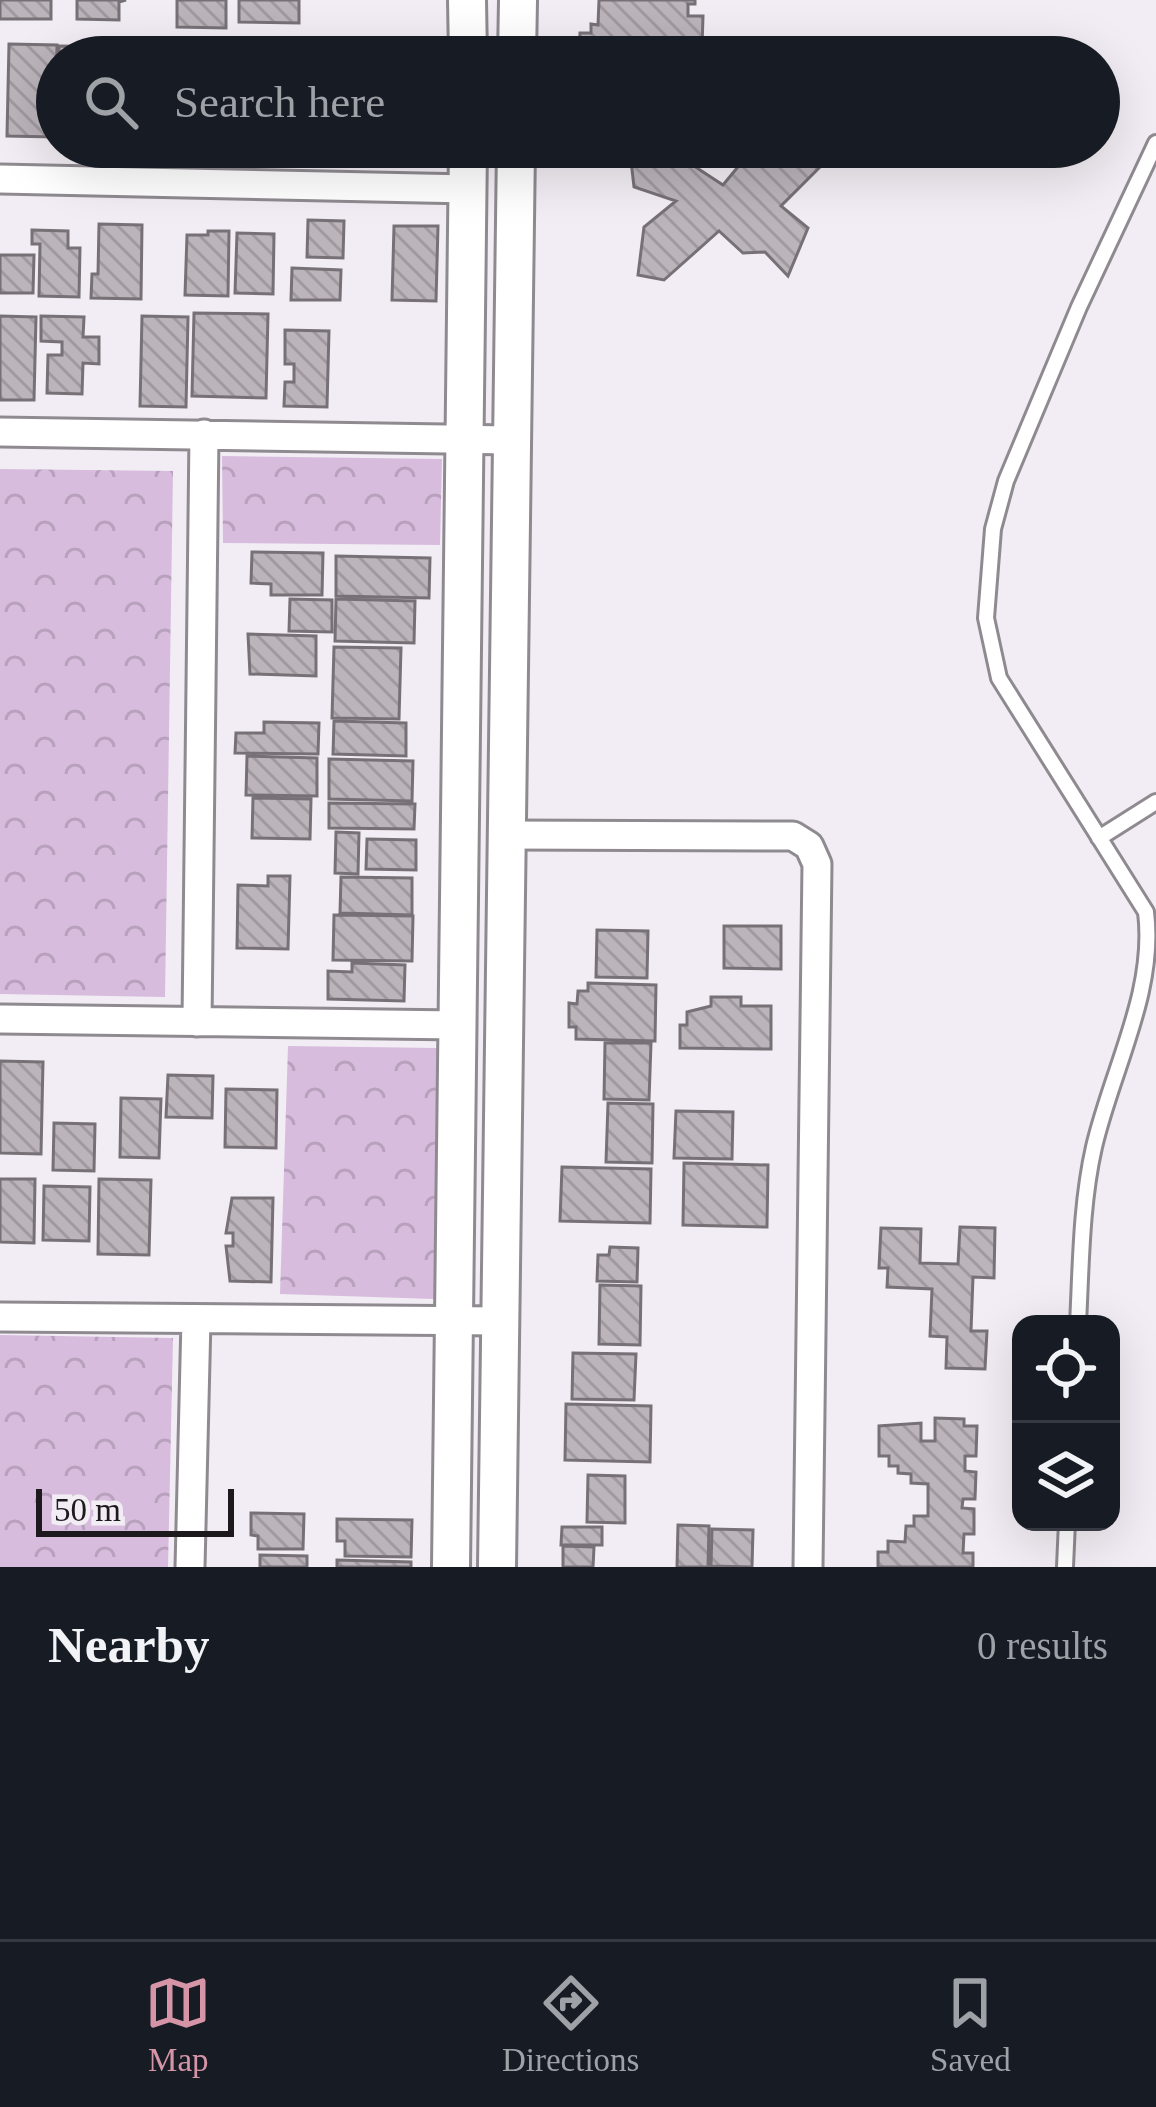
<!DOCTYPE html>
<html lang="en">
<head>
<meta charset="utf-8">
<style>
  body { margin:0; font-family:Georgia,serif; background:#20242c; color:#f1f3f6 }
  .controls { position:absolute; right:36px; bottom:36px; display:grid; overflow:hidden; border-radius:24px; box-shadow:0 12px 48px #0002 }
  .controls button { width:108px; height:108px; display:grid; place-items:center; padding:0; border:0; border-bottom:3px solid #363941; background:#171b24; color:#f1f3f6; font:60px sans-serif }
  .scale { position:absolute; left:36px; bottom:30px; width:198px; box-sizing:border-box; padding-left:12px; border:6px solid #1c1a1c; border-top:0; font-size:33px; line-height:42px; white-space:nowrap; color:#1c1a1c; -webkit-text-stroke:9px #f2edf4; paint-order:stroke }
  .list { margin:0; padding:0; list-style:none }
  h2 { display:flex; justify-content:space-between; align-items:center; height:156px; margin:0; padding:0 48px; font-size:51px }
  h2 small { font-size:39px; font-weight:400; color:#9ea1a6 }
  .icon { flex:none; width:66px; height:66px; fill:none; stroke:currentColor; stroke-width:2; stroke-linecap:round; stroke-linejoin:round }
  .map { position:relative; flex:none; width:1156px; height:1567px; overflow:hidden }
  .search { position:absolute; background:#171b24; box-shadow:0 12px 48px #0002; left:36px; right:36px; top:36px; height:132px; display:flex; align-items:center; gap:30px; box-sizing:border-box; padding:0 42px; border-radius:66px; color:#9ea1a6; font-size:45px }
  .sheet { height:372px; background:#171b24 }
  nav { display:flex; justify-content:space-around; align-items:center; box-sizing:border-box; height:168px; border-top:3px solid #363941; background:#171b24; font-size:33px; color:#9ea1a6 }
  nav a { display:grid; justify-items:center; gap:6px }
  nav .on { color:#d695a7 }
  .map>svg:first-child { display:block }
</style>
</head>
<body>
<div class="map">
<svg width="1156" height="1567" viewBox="0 0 1156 1567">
  <defs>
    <pattern id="park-crowns" width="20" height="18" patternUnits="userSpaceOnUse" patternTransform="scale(3)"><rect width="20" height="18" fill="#d7bcdd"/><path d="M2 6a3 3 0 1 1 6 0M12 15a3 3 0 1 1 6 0" fill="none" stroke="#b8a1bd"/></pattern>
    <pattern id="building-back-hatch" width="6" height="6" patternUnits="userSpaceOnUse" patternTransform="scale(3)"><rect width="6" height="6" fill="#bbb4bb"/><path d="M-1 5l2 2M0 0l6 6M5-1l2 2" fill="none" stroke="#a09aa0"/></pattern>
  </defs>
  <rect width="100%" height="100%" fill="#f2edf4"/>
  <!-- park -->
  <path fill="url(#park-crowns)" d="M222 456 442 459 440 545 223 543Z
    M0 469 173 471 165 997 0 994Z
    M288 1046 438 1048 434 1299 280 1294Z
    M0 1335 173 1338 168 1567H0Z"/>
  <!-- building -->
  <path fill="url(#building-back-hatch)" stroke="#777177" stroke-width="3" d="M0 0H51V19H0Z
    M77 0H126L119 2V20L77 19Z
    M177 0H226V28L177 27Z
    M239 0H299V23L239 22Z
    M599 0H695V4H688V16H703L702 48H708V57H667V48H659V52L630 51V57H579L580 33H591V24L598 25Z
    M9 44 57 45 55 137 7 136Z
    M186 45H235V57H186Z
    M59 46 121 47V57H59Z
    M643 147H665L723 185 751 151 792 147 820 167 781 206 808 228 788 276 765 252 743 253 719 231 664 280 638 275 644 227 676 201 634 187 630 152Z
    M308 220 344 221 343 258 307 257Z
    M99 224 142 225 141 299 91 298 92 274H98Z
    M394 226H438L436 301 392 300Z
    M32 230 68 231V248H80L79 297 39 296 40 244H32Z
    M208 231H229L228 296 185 295 187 235H208Z
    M237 233 274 234 273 294 235 293Z
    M0 255H34L33 293H0Z
    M292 268 341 270 340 300H291Z
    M194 313 268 314 266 398 192 396Z
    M0 316 36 317 34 400H0Z
    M41 316 84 317 83 337H99V364L83 363 82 394 47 393 48 355H62V342L41 341Z
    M142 316 188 317 186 407 140 406Z
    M285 330 329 331 327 407 284 406 285 382H294V364H285Z
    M252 552 323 553 322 595H271V584L251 583Z
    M336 556 430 558 429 598 336 596Z
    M290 599 332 600V632L289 631Z
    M336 599 415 601 414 643 335 641Z
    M248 634 316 636V676L250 674Z
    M334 647 401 648 399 719 332 718Z
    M334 721 406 723V756L333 754Z
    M264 722 319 723 318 754 235 753 236 733H264Z
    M247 756 317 758V796L246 795Z
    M329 759 413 761 412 801 329 799Z
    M253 798 311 799 310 839 252 838Z
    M329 803 415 804 414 829 329 828Z
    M336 832 359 833 358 874 335 873Z
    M367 839 416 840V870L366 869Z
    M268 876H290L288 949 237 948 238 885 268 886Z
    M341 877 412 878V915L340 913Z
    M334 915 413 916 412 961 333 960Z
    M724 926H781V969L724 968Z
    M597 930 648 931 647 978 596 977Z
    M352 963 405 965 404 1001 328 999V971L352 972Z
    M588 983 656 985 655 1041 576 1039V1027H569V1003L577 1004 578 991H588Z
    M711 997H741V1006H771V1049L680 1048V1025H687V1012L711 1006Z
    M605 1043H651L649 1100 604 1099Z
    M0 1061 43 1062 41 1154 0 1153Z
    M168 1075 213 1076 212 1118 166 1117Z
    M226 1089 277 1090 276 1148 225 1147Z
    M121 1098 161 1099 159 1158 120 1157Z
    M608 1103 653 1104 652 1163 606 1162Z
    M676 1111 733 1112 732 1159 674 1158Z
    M54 1123 95 1124 94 1171 53 1170Z
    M684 1163 768 1165 767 1227 683 1225Z
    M562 1167 651 1169 650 1223 560 1221Z
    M0 1179H35L34 1243 0 1242Z
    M99 1179 151 1180 149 1255 98 1254Z
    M44 1186 90 1187 89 1241 43 1240Z
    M232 1198H273L271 1282 230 1281 226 1246H233V1233H226Z
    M960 1227 995 1228 994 1278 973 1277 971 1331H987L985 1369 946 1368 947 1337 930 1336 932 1289 887 1287 888 1268H879L881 1228 921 1229 920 1263 958 1264Z
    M610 1247 638 1248 637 1282 597 1281 598 1255H609Z
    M600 1285 641 1286 640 1345 599 1344Z
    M573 1353 636 1354 634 1400 572 1399Z
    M566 1404 651 1406 650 1462 565 1460Z
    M935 1418 964 1419V1426H977L976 1456H965V1471L976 1472 975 1499H963L962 1508 974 1509V1534H964L963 1553H973V1567H878V1552H888V1541L905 1542 906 1526H914V1516H928V1484L911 1483V1474L898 1473V1466H889V1456H879V1426L921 1423V1441H935Z
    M588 1475 625 1476V1523L587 1522Z
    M251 1513 304 1514 303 1549H258V1536L251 1535Z
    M337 1519 412 1520 411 1557 345 1556V1541H337Z
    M678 1525 709 1526 708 1567H677Z
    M562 1527H602V1545H561Z
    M712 1529 753 1530 752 1567 711 1566Z
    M563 1546 594 1547 593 1567H563Z
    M260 1555 307 1556V1567H260Z
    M337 1560 411 1562V1567H337Z"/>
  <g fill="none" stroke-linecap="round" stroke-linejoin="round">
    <!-- service casing -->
    <g stroke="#8f8a90" stroke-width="20">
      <path id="service" d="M1099 838 1156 802
        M1078 1324C1081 1266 1081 1204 1094 1147 1112 1069 1156 992 1146 912L999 678 986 618 993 529 1006 481 1079 307 1156 143
        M1065 1567 1067 1522"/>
    </g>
    <!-- minor casing -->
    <g stroke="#8f8a90" stroke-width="33">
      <path id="minor" d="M0 179 469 189
        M0 432 513 440
        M508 835 793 836 809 846 817 864 808 1567
        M0 1019 458 1025
        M197 1022 204 434
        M0 1317 502 1321
        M190 1567 196 1319"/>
    </g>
    <!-- tertiary casing -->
    <g stroke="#8f8a90" stroke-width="42">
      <path id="tertiary" d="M467 0 468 57
        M517 57 518 0
        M451 1567 468 147
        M497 1567 516 147"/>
    </g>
    <!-- service -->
    <use href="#service" stroke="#fff" stroke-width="14"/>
    <!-- minor -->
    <use href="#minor" stroke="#fff" stroke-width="27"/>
    <!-- tertiary -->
    <use href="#tertiary" stroke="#fff" stroke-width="36"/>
  </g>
</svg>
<div class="controls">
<button><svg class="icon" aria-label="locate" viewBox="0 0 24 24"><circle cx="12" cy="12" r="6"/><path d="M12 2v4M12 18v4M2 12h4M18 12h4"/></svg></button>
<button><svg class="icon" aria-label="layers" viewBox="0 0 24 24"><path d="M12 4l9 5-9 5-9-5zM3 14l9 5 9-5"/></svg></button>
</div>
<div class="scale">50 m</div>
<div class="search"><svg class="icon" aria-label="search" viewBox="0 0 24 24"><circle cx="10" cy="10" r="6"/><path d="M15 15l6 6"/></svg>Search here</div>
</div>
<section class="sheet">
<h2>Nearby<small>0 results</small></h2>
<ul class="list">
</ul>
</section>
<nav>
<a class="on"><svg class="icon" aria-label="map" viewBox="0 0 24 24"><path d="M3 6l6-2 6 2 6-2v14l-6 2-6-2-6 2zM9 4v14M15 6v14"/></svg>Map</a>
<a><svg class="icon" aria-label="directions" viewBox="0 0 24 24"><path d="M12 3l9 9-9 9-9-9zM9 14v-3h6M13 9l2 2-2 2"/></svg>Directions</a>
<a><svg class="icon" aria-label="saved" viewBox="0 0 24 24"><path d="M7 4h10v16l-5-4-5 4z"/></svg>Saved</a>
</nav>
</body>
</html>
